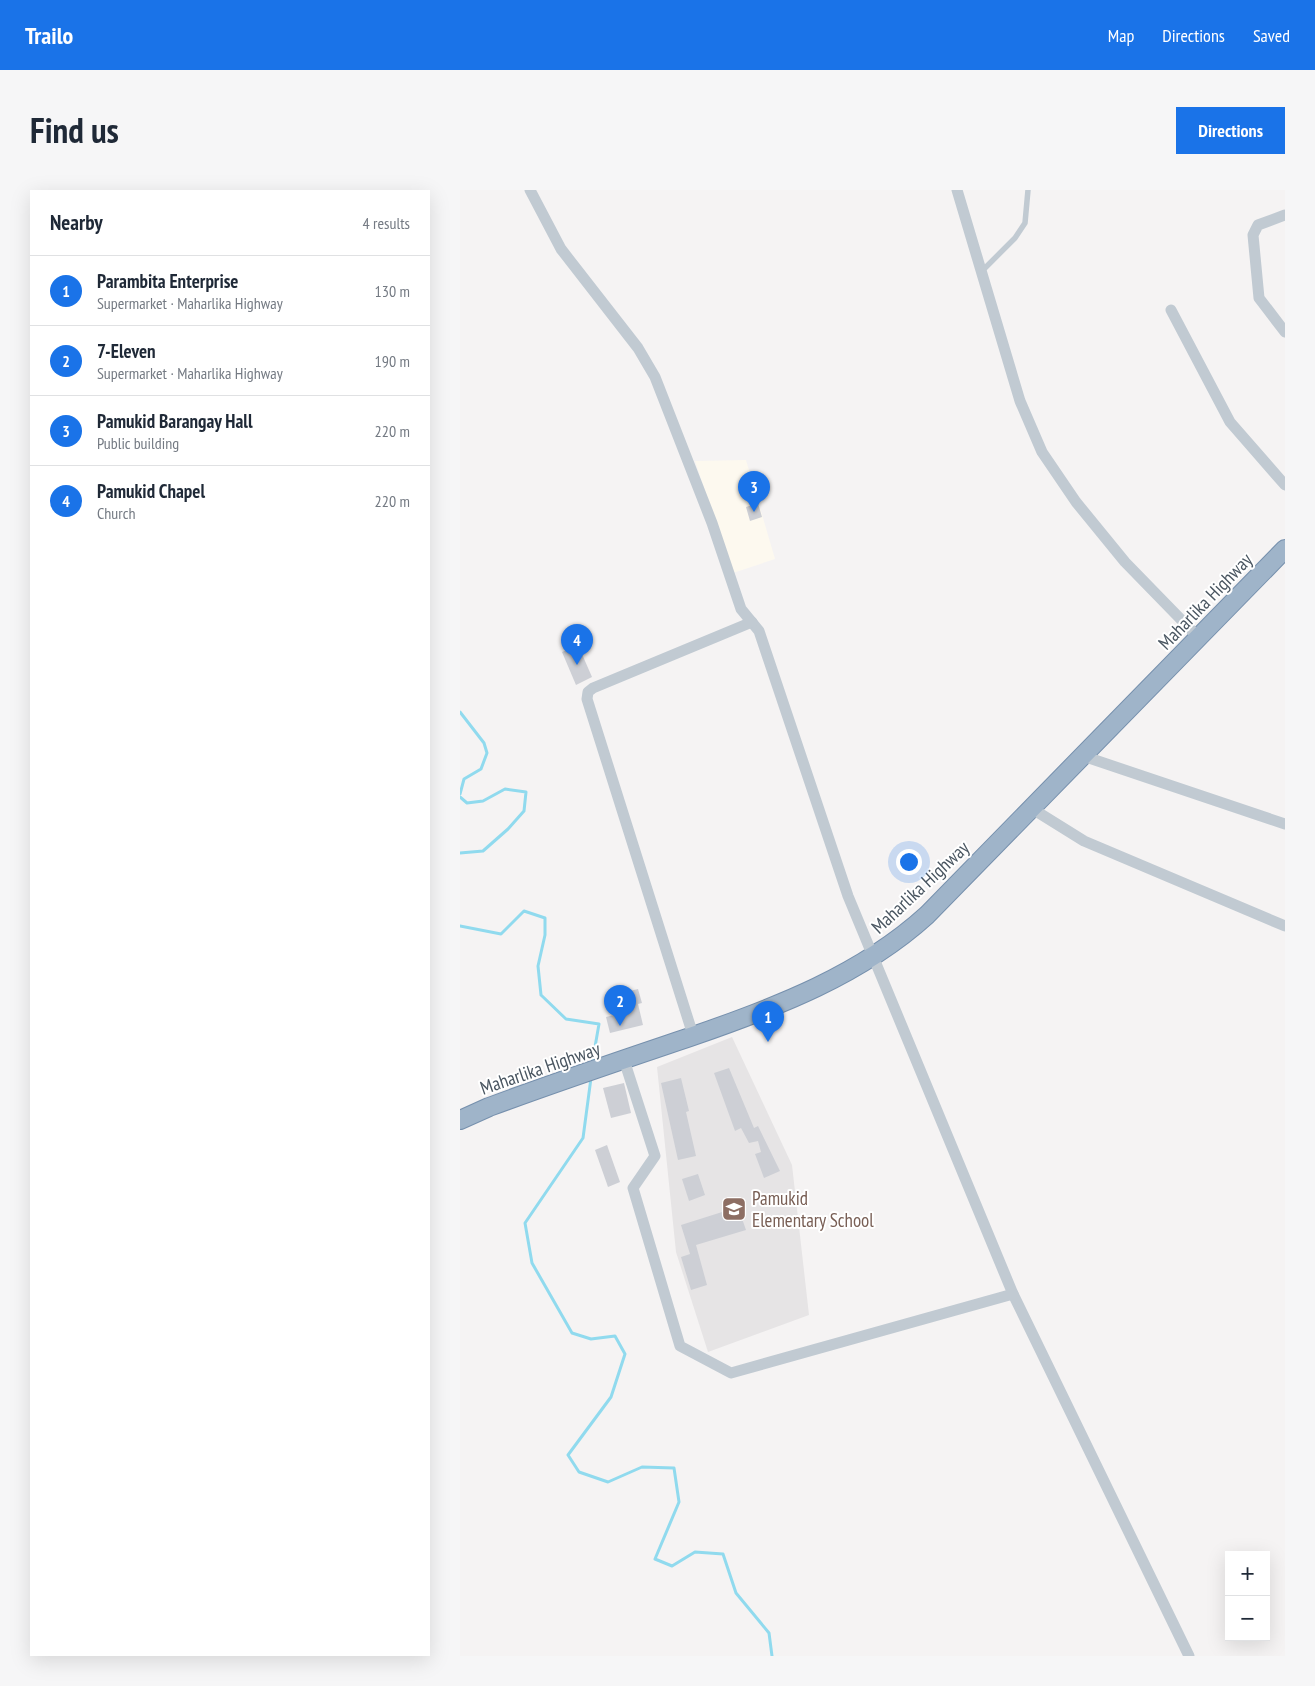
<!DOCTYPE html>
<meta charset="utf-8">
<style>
body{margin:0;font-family:"PT Sans Narrow",sans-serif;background:#f6f6f7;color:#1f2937}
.controls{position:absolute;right:15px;bottom:15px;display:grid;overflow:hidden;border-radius:0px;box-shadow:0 5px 20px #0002}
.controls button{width:45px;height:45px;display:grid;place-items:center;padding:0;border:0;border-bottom:1px solid #e0e1e3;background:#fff;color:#1f2937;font:25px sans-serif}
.you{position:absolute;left:448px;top:671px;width:18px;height:18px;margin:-12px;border:4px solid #fff;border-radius:50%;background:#1a73e8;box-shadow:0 0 0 8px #1a73e833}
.badge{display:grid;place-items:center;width:32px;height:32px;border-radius:50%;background:#1a73e8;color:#fff;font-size:16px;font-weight:700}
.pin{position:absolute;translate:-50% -41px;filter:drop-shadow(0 1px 2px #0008)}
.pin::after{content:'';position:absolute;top:26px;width:18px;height:15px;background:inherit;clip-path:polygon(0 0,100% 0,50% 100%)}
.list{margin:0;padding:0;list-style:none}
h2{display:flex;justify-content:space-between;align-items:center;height:65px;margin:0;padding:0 20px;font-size:21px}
h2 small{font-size:16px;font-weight:400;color:#747a83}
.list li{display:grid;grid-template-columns:32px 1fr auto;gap:15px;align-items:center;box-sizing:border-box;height:70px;padding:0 20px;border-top:1px solid #e0e1e3}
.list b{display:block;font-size:19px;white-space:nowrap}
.list p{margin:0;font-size:16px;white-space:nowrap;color:#747a83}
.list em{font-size:16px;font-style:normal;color:#747a83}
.map{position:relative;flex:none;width:825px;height:1466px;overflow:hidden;border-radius:0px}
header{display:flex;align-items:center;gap:30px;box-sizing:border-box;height:70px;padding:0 25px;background:#1a73e8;color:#fff}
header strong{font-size:24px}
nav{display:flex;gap:28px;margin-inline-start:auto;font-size:18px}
.intro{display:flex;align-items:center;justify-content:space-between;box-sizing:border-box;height:120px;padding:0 30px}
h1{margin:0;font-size:35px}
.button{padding:12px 22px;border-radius:0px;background:#1a73e8;color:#fff;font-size:18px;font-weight:700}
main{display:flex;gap:30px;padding:0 30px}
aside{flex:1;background:#fff;border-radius:0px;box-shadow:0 5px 20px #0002}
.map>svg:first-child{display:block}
</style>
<header>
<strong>Trailo</strong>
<nav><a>Map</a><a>Directions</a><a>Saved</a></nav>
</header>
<div class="intro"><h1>Find us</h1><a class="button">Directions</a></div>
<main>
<aside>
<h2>Nearby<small>4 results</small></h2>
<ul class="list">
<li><span class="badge">1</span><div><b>Parambita Enterprise</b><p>Supermarket · Maharlika Highway</p></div><em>130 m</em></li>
<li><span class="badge">2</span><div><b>7-Eleven</b><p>Supermarket · Maharlika Highway</p></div><em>190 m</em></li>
<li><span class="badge">3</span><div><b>Pamukid Barangay Hall</b><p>Public building</p></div><em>220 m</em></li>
<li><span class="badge">4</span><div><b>Pamukid Chapel</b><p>Church</p></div><em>220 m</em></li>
</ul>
</aside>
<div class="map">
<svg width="825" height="1466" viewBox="0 0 825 1466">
<rect width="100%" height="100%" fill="#f5f3f3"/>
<path fill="#fdf9ef" d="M286,270L315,369L273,383L235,271Z"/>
<path fill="#e6e4e5" d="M272,847L332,975L349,1125L248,1162L216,1062L197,877Z"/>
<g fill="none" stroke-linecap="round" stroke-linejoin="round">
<g stroke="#90daee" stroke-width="3">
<path d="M0,522L24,553L27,563L21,579L4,589L0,604"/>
<path d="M0,607L7,613L23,611L45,599L66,602L64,621L48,639L23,661L0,663"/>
<path d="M0,736L41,744L64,721L85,728V745L78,776L81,805L106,829L139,834L132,874"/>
<path d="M131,888L123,948L65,1033L72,1073L112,1143L131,1149L155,1146L165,1164L151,1207L108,1265L119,1282L148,1292L182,1277L214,1278L219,1312L195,1369L212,1376L235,1362L263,1364L276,1403L309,1443L312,1466"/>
</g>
</g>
<g fill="#cdcfd5">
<path d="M298,313L302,327L290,331L286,317Z"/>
<path d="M118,455L132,487L116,495L102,462Z"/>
<path d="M178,799L182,813L178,814L183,835L150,843L146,827L154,825L149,806Z"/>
<path d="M269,878L294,938L298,936L320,981L304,988L295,964L301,962L298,951L289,953L281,938L275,941L254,883Z"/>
<path d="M221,888L229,921L226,922L236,966L218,970L201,893Z"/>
<path d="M164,893L171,923L151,928L143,898Z"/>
<path d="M147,955L160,992L148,997L135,960Z"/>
<path d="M238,984L245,1005L229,1011L222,989Z"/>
<path d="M278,1017L286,1040L236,1055L247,1095L231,1100L221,1067L230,1064L221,1035Z"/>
</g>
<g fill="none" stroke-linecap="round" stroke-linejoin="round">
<defs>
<path id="trunk" d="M0,930L29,917C96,892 165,869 233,846C317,817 401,785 467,725L825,359"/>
</defs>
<use href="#trunk" stroke="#7690ad" stroke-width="20"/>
<path stroke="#c1cad2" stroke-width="5.5" d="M522,81L555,48L565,33L568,0"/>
<g stroke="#c1cad2" stroke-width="11">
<path d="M70,0L101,59L178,158L195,187L252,333L281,419L299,441L388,706L553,1104L729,1466"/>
<path d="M497,0L560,211L582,262L616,312L665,372L739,448"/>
<path d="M825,25L798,35L793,45L799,108L825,142"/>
<path d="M711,120L770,232L825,295"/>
<path d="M623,566L825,634"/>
<path d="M571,618L624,651L825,736"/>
<path d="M233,845L127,509L128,502L133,498L292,432"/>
<path d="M164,870L195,966L173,998L220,1156L271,1183L553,1104"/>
</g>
<use href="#trunk" stroke="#9fb4c9" stroke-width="18"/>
</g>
<defs>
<symbol id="school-square" viewBox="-11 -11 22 22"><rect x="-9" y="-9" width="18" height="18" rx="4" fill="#8d6e63" stroke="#fff"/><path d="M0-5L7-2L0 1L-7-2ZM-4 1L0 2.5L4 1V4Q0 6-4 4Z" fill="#fff"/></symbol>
</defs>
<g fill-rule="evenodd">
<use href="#school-square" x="260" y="1005" width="28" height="28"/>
</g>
<g text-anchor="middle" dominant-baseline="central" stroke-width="4" stroke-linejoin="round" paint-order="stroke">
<g font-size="19" fill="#4a5661" stroke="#fff">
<text transform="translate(745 411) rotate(-46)">Maharlika Highway</text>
<text transform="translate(460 697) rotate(-43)">Maharlika Highway</text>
<text transform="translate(80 878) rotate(-19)">Maharlika Highway</text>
</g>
<g font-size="19" fill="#785e54" stroke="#fff" text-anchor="start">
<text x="292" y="1008">Pamukid<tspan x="292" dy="22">Elementary School</tspan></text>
</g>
</g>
</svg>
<div class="controls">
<button>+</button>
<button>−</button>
</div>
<div class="you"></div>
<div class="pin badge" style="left:308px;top:852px">1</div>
<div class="pin badge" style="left:160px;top:836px">2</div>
<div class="pin badge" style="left:294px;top:322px">3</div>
<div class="pin badge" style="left:117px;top:475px">4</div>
</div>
</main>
